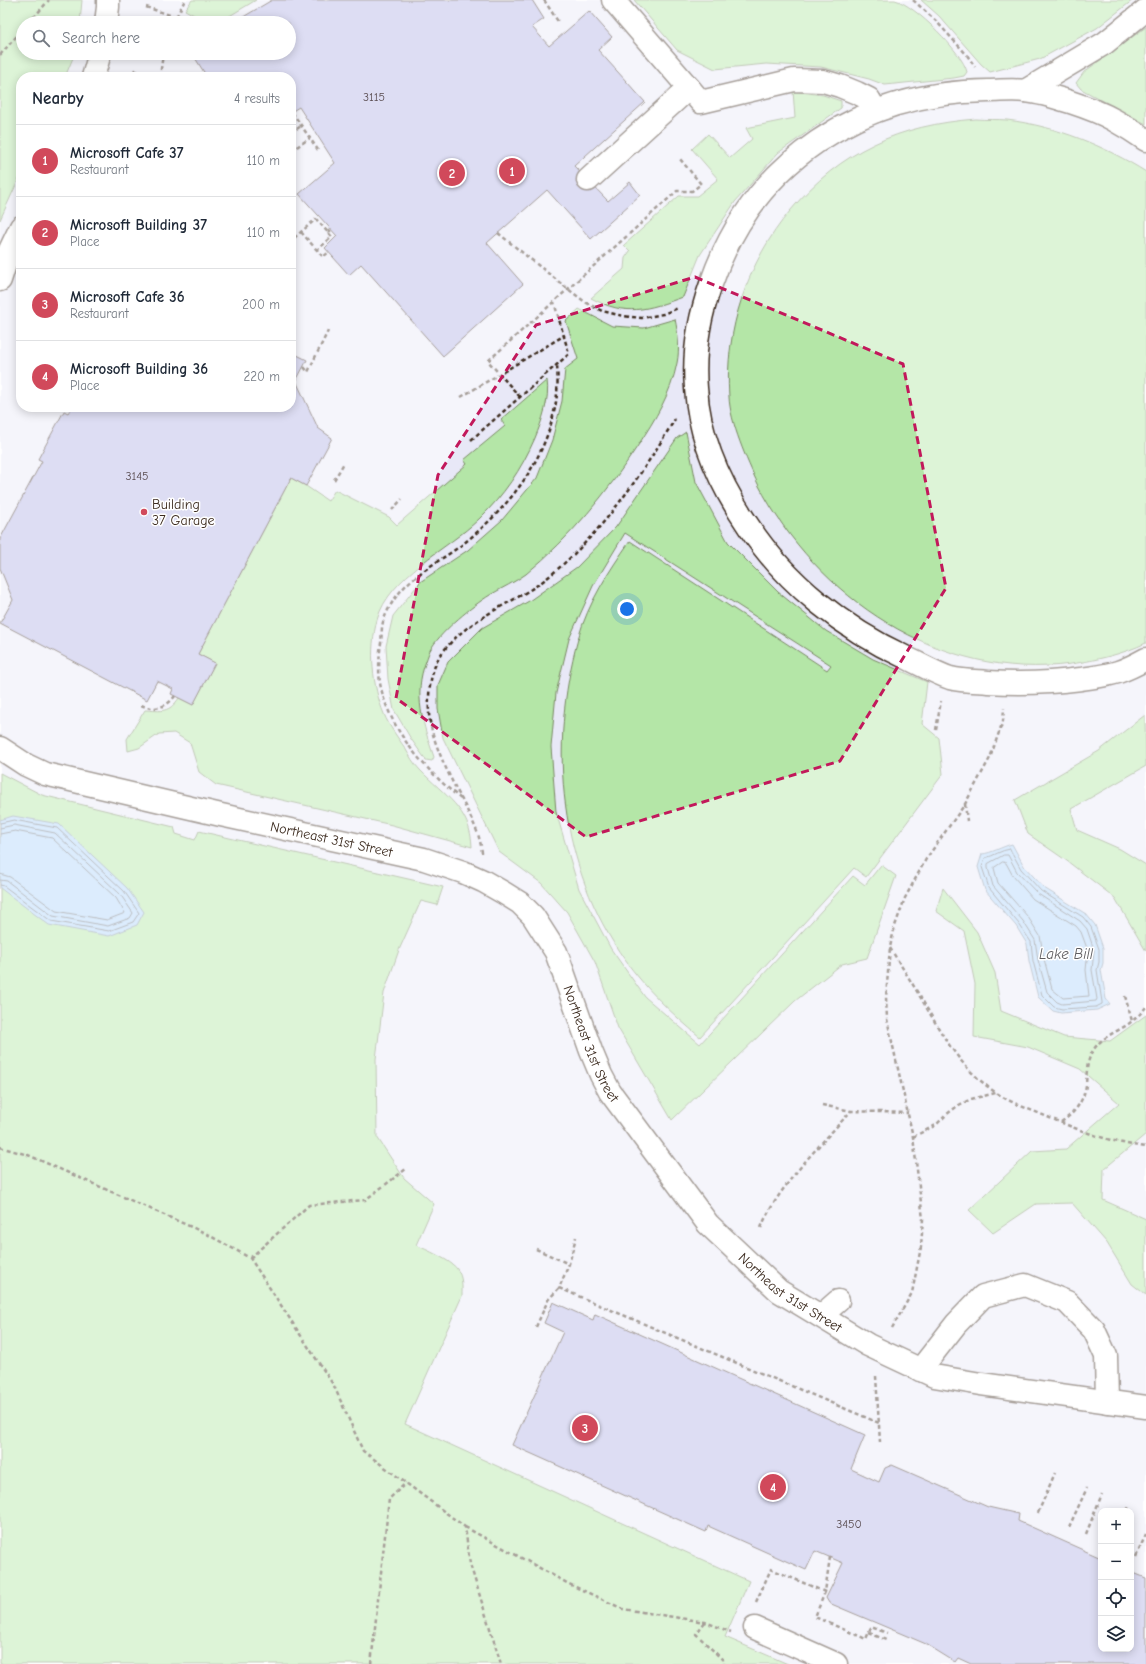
<!DOCTYPE html>
<meta charset="utf-8">
<style>
body{margin:0;font-family:"Comic Neue",sans-serif;background:#f2f2f3;color:#1f2937}
.controls{position:absolute;right:12px;bottom:12px;display:grid;overflow:hidden;border-radius:8px;box-shadow:0 2px 10px #0003}
.controls button{width:36px;height:36px;display:grid;place-items:center;padding:0;border:0;border-bottom:1px solid #e0e1e3;background:#fff;color:#1f2937;font:20px sans-serif}
.you{position:absolute;left:627px;top:609px;width:14px;height:14px;margin:-10px;border:3px solid #fff;border-radius:50%;background:#1a73e8;box-shadow:0 0 0 6px #1a73e833}
.badge{display:grid;place-items:center;width:26px;height:26px;border-radius:50%;background:#d1495b;color:#fff;font-size:13px;font-weight:700}
.pin{position:absolute;translate:-50% -50%;border:2px solid #fff;box-shadow:0 1px 4px #0006}
.list{margin:0;padding:0;list-style:none}
h2{display:flex;justify-content:space-between;align-items:center;height:52px;margin:0;padding:0 16px;font-size:17px}
h2 small{font-size:13px;font-weight:400;color:#747a83}
.list li{display:grid;grid-template-columns:26px 1fr auto;gap:12px;align-items:center;box-sizing:border-box;height:72px;padding:0 16px;border-top:1px solid #e0e1e3}
.list b{display:block;font-size:15px;white-space:nowrap}
.list p{margin:0;font-size:13px;white-space:nowrap;color:#747a83}
.list em{font-size:13px;font-style:normal;color:#747a83}
.icon{flex:none;width:22px;height:22px;fill:none;stroke:currentColor;stroke-width:2;stroke-linecap:round;stroke-linejoin:round}
.map{position:relative;flex:none;width:1146px;height:1664px;overflow:hidden}
.search{position:absolute;background:#fff;box-shadow:0 2px 10px #0003;left:16px;top:16px;width:280px;height:44px;display:flex;align-items:center;gap:10px;box-sizing:border-box;padding:0 14px;border-radius:22px;color:#747a83;font-size:15px}
.panel{position:absolute;background:#fff;box-shadow:0 2px 10px #0003;left:16px;top:72px;width:280px;height:340px;border-radius:16px}
.map>svg:first-child{display:block}
</style>
<div class="map">
<svg width="1146" height="1664" viewBox="0 0 1146 1664">
<rect width="100%" height="100%" fill="#fff"/>
<filter id="ink" filterUnits="userSpaceOnUse"><feTurbulence type="fractalNoise" baseFrequency=".025" numOctaves="2"/><feDisplacementMap in="SourceGraphic" scale="8" xChannelSelector="R" yChannelSelector="G"/><feConvolveMatrix kernelMatrix="1 2 1 2 8 2 1 2 1" color-interpolation-filters="sRGB"/></filter>
<g filter="url(#ink)">
<path fill="#e8e8f7" fill-rule="evenodd" d="M0,0H1146V1664H0ZM23,23H289V53H23ZM21,77H291V407H21ZM1101,1511H1131V1649H1101Z"/>
<g fill="#b4e6a7" stroke="#788862">
<path d="M0,0H82L80,23H23V53H75L65,77H21V174L0,220Z"/>
<path d="M192,0H256L218,23H201L194,15L185,10Z"/>
<path d="M634,0H895C915,5 963,53 967,72L964,76L954,78L885,85L869,79L821,67L766,64L715,69L677,50Z"/>
<path d="M921,0H1133L1097,28L1040,59L990,72L981,64L939,16Z"/>
<path d="M1146,27V124L1081,89L1076,83L1084,72Z"/>
<path d="M793,91L823,95L841,101V108L778,153L735,202L700,255L683,297C647,310 626,317 591,298L624,269L625,258L630,251L624,245L679,196H697L718,179L692,149L708,134L730,158L752,139L746,128L795,118Z"/>
<path d="M976,119C986,120 997,119 1007,120C1056,126 1105,146 1146,172V643C1123,654 1097,660 1071,664C941,682 816,597 758,484C747,461 730,422 729,397C724,331 748,261 790,211C841,150 899,125 976,119Z"/>
<path d="M579,309L612,326L644,328L675,319C678,333 680,349 677,363C671,394 655,419 639,444C607,493 571,537 526,574C515,582 502,588 490,595C472,606 443,630 432,647C429,651 428,656 426,661C413,694 423,725 434,757L432,761L426,760L411,739L394,710L388,679L386,646L393,616L420,582L468,550L502,520L537,478L552,440L562,401L565,369L578,359L566,321Z"/>
<path d="M547,380C550,399 542,421 535,438C521,470 504,495 479,519C448,549 389,576 377,620C369,650 372,685 384,714C389,726 398,738 405,748C409,755 414,764 420,770C444,795 471,809 472,847L392,825L216,785L199,772L190,743L174,733L159,734L139,748L128,751L127,739L145,710C162,711 169,713 179,698L193,705L215,663L198,654L291,478L306,486L328,501L335,490L389,517L397,525L467,464L464,460L505,426L501,420Z"/>
<path d="M686,432L696,482L728,542L778,592L826,631L873,659L927,682L922,724L939,738L943,774L866,877L854,868L700,1037C672,1014 646,989 625,960C559,867 548,747 578,639C588,603 609,571 630,541L827,670L831,665L625,533L593,586L569,639L556,693L551,747L556,812L579,889L611,949L645,997L700,1044L853,876L865,885L881,865L896,876L867,958L842,964L795,1001L672,1120L618,1028L595,962L567,912L541,883L499,852L443,738L438,709V685L448,662L482,628L529,601L577,567L616,527L677,438Z"/>
<path d="M1145,715L1146,766L1071,809L1077,830L1120,849L1146,865V951L1115,898L1067,861L1028,834L1015,800L1099,751Z"/>
<path d="M0,773L42,795L174,827L176,834L195,840L199,831L443,887L437,905L421,901L399,950L384,993L376,1059L377,1137L404,1178L434,1204L416,1245C425,1249 452,1261 457,1269C463,1277 462,1287 462,1296L405,1424L749,1581L725,1637L788,1664H0Z"/>
<path d="M943,888L977,932L995,973L1001,1011L1064,1037L1110,1041L1146,1015V1134L1104,1169L1103,1200L1146,1219V1295L1132,1284L1107,1243L1072,1203L1036,1204L993,1233L969,1210L1032,1151L1066,1149L1119,1103L1080,1069L1028,1047L974,1037L975,984L964,931L936,911Z"/>
</g>
<g fill="#b1d5fa" stroke="#8291a2">
<path d="M13,816L59,824L127,888L144,912L137,925L109,936L49,925L0,888V820Z"/>
<path d="M1012,844L1024,866L1044,888L1086,914L1095,925L1103,948V963L1101,970L1106,999L1110,1004L1097,1010L1061,1013L1053,1011L1038,997L1029,961L1027,944L1016,926L985,890L978,867L982,854C992,853 1001,847 1012,844Z"/>
</g>
<g fill="none" stroke-linecap="round" stroke-linejoin="round">
<g stroke="#6a6e76" stroke-width="1">
<path d="M0,823L14,820L57,828L124,891L139,913L133,922L109,931L51,921L4,886L0,885"/>
<path d="M0,828L14,825L55,833L120,894L133,913L130,918L108,926L53,916L7,881L0,880"/>
<path d="M0,834L15,831L52,838L116,898L125,913L107,920L56,911L10,877L0,874"/>
<path d="M1010,849L1021,869L1041,891L1083,917L1091,927L1099,949V962L1097,970L1102,1002V1004L1096,1007L1062,1009L1054,1007L1042,995L1033,961L1031,942L1019,924L989,888L982,867L985,858C994,856 1001,850 1010,849Z"/>
<path d="M1004,855H1008L1017,872L1038,894L1080,921L1087,929L1094,950L1092,970L1097,999L1096,1001L1062,1004L1057,1002L1047,992L1038,960L1035,940L1023,921L993,886L988,868V864Z"/>
<path d="M1003,862L1006,863L1013,876L1033,899L1076,926L1081,932L1088,951L1086,970L1089,996L1063,998L1052,989L1044,959L1040,936L1028,917L998,883L994,868Z"/>
</g>
</g>
<g fill="#b3b3e5" stroke="#3b2a1e">
<path d="M272,0H532L544,19L532,27L549,46L589,11L612,37L598,50L645,102L574,166L608,201L630,182L640,195L591,239L547,190L487,243L523,284L443,356L361,264L349,275L325,248L337,236L299,194L335,163L299,107L291,112V77H207L192,53H289V23H233Z"/>
<path d="M291,352L307,360L296,381L318,428L332,438L306,486L291,478L198,654L215,663L193,705L171,694L173,689L157,681L147,700L0,623L13,600L0,568V539L42,461L38,459L64,411L68,413L72,407H291Z"/>
<path d="M553,1302L593,1320L595,1314L865,1435L851,1469L879,1482L885,1468L892,1465L988,1507L1019,1514L1018,1521L1101,1558V1649H1131V1572L1146,1578V1664H971L958,1658L955,1662L926,1644L829,1603L826,1598L843,1563L815,1551L806,1570L708,1526L706,1532L512,1445L563,1332L544,1323Z"/>
</g>
<g fill="none" stroke-linecap="round" stroke-linejoin="round">
<defs>
<g id="minor">
<path d="M613,0L701,102L794,80L823,81L840,86L857,93L869,99L876,111"/>
<path d="M106,23L108,7V0"/>
<path d="M93,77L100,53"/>
<path d="M1025,91L1105,43L1146,10"/>
<path d="M1146,140C1136,133 1125,126 1114,120C1095,109 1047,93 1025,91C1013,89 1000,91 988,91C860,92 753,161 711,284C699,318 693,353 696,388C699,438 721,486 749,527C786,583 844,629 905,657C920,664 935,673 950,678C962,681 976,681 988,682C1019,684 1050,683 1081,679C1093,677 1106,676 1118,672C1127,669 1137,664 1146,659"/>
<path d="M588,180L689,88"/>
<path d="M0,280L9,252L21,227"/>
<path id="s1" d="M0,748L26,765L45,774L221,815L424,859L463,872L483,881L504,893L520,903L533,916L556,952L591,1051L601,1075L610,1092L708,1224L779,1291L868,1345L934,1376L981,1384L1146,1407"/>
<path d="M821,1316L838,1301"/>
<path d="M920,1370L956,1324L983,1296L1025,1285L1067,1302L1094,1330L1106,1356L1107,1402"/>
<path d="M755,1628L836,1664"/>
</g>
</defs>
<use href="#minor" stroke="#3b2a1e" stroke-width="25"/>
<g stroke="#3b2a1e" stroke-width="2.5" stroke-dasharray="4 3" stroke-linecap="butt">
<path d="M544,0L559,23"/>
<path d="M913,0L936,21L967,55L975,67"/>
<path d="M146,7L193,23"/>
<path d="M29,23L49,0"/>
<path d="M173,23L185,0"/>
<path d="M0,55L23,29"/>
<path d="M134,69L141,77"/>
<path d="M160,77L163,53"/>
<path d="M291,116L294,115L318,150"/>
<path d="M291,133L301,126"/>
<path d="M291,151L310,138"/>
<path d="M301,232L323,257L329,252"/>
<path d="M328,233L331,230"/>
<path d="M498,233L564,286L585,302L602,311L623,316L642,318L663,314L678,308"/>
<path d="M294,238L316,219L332,237L317,250"/>
<path d="M304,367L308,372L328,331"/>
<path d="M461,397L565,335"/>
<path d="M520,397L488,361L677,191H692L701,184L680,159"/>
<path d="M471,440L569,354L554,302"/>
<path d="M334,480L344,463"/>
<path d="M392,510L402,499"/>
<path d="M141,705C154,711 166,708 175,696"/>
<path d="M936,730L941,701"/>
<path d="M461,799C426,770 392,734 381,688C378,676 379,656 381,643C382,636 381,626 384,619C387,611 393,600 399,593C416,572 442,560 463,544C506,510 542,466 554,412C558,396 558,380 557,364"/>
<path d="M965,804L967,821"/>
<path d="M482,853C480,832 471,819 462,800C450,778 430,738 429,713C428,694 430,669 442,653C470,615 518,603 552,574C604,530 640,477 675,419"/>
<path d="M890,948C902,967 914,986 925,1005C946,1041 960,1067 995,1092C1012,1104 1032,1110 1050,1118C1081,1131 1112,1143 1146,1147"/>
<path d="M1125,996L1132,1021"/>
<path d="M822,1105L851,1111"/>
<path d="M1061,1122C1074,1114 1084,1101 1086,1085C1087,1072 1086,1061 1094,1049C1101,1039 1110,1035 1120,1029C1130,1024 1139,1016 1146,1007"/>
<path d="M913,1137L936,1125L947,1114L959,1105L971,1099L996,1093"/>
<path d="M0,1147L28,1155L205,1233L250,1258L334,1386L363,1451L465,1527L470,1564L501,1664"/>
<path d="M761,1228C776,1189 822,1143 851,1111L908,1113"/>
<path d="M536,1249L569,1264"/>
<path d="M250,1258L309,1205L365,1200L406,1169"/>
<path d="M559,1288L879,1423"/>
<path d="M536,1327L548,1300L559,1288L569,1264L576,1237"/>
<path d="M892,1328L912,1293L921,1247L923,1219L913,1137L887,1019L886,997L890,947L895,926L905,898L926,859L965,804L990,758L1003,721L1004,708"/>
<path d="M876,1376L880,1442"/>
<path d="M1127,1511L1130,1505"/>
<path d="M1038,1513L1055,1473"/>
<path d="M465,1527L567,1583L623,1609L705,1622L731,1632"/>
<path d="M1069,1527L1087,1488"/>
<path d="M1086,1534L1102,1494"/>
<path d="M830,1557L825,1592L815,1617L866,1639L871,1627L887,1633"/>
<path d="M1136,1557L1146,1534"/>
<path d="M756,1602L771,1569L825,1592"/>
<path d="M705,1622L696,1634L723,1660L724,1664"/>
<path d="M869,1633L886,1640"/>
<path d="M371,1664L389,1499L406,1483"/>
</g>
<use href="#minor" stroke="#fff" stroke-width="22"/>
</g>
</g>
<path d="M0 0H1146V1664H0ZM695,277L903,364L946,588L840,761L586,837L396,698L438,475L536,325Z" fill="#fff" fill-opacity=".55" fill-rule="evenodd"/>
<path fill="none" stroke="#c2185b" stroke-width="3" stroke-dasharray="8 5" stroke-linejoin="round" d="M695,277L903,364L946,588L840,761L586,837L396,698L438,475L536,325Z"/>
<circle fill="#d1495b" stroke="#fff" stroke-width="1.5" cx="144" cy="512" r="4"/>
<g text-anchor="middle" dominant-baseline="central" stroke-width="3" stroke-linejoin="round" paint-order="stroke">
<g font-size="12" fill="#594c50">
<text x="374" y="97">3115</text>
<text x="137" y="476">3145</text>
<text x="849" y="1524">3450</text>
</g>
<g font-size="14" fill="#3b2a1e" stroke="#fff" text-anchor="start">
<text x="152" y="504">Building<tspan x="152" dy="16">37 Garage</tspan></text>
</g>
<g font-size="14" fill="#3b2a1e" stroke="#fff">
<text stroke="none"><textPath href="#s1" startOffset="346">Northeast 31st Street</textPath></text>
<text stroke="none"><textPath href="#s1" startOffset="706">Northeast 31st Street</textPath></text>
<text stroke="none"><textPath href="#s1" startOffset="1030">Northeast 31st Street</textPath></text>
</g>
<g font-size="15" font-style="italic" fill="#5e5d60" stroke="#fff">
<text x="1066" y="954">Lake Bill</text>
</g>
</g>
</svg>
<div class="controls">
<button>+</button>
<button>−</button>
<button><svg class="icon" aria-label="locate" viewBox="0 0 24 24"><circle cx="12" cy="12" r="6"/><path d="M12 2v4M12 18v4M2 12h4M18 12h4"/></svg></button>
<button><svg class="icon" aria-label="layers" viewBox="0 0 24 24"><path d="M12 4l9 5-9 5-9-5zM3 14l9 5 9-5"/></svg></button>
</div>
<div class="you"></div>
<div class="pin badge" style="left:512px;top:171px">1</div>
<div class="pin badge" style="left:452px;top:173px">2</div>
<div class="pin badge" style="left:585px;top:1428px">3</div>
<div class="pin badge" style="left:773px;top:1487px">4</div>
<div class="search"><svg class="icon" aria-label="search" viewBox="0 0 24 24"><circle cx="10" cy="10" r="6"/><path d="M15 15l6 6"/></svg>Search here</div>
<section class="panel">
<h2>Nearby<small>4 results</small></h2>
<ul class="list">
<li><span class="badge">1</span><div><b>Microsoft Cafe 37</b><p>Restaurant</p></div><em>110 m</em></li>
<li><span class="badge">2</span><div><b>Microsoft Building 37</b><p>Place</p></div><em>110 m</em></li>
<li><span class="badge">3</span><div><b>Microsoft Cafe 36</b><p>Restaurant</p></div><em>200 m</em></li>
<li><span class="badge">4</span><div><b>Microsoft Building 36</b><p>Place</p></div><em>220 m</em></li>
</ul>
</section>
</div>
